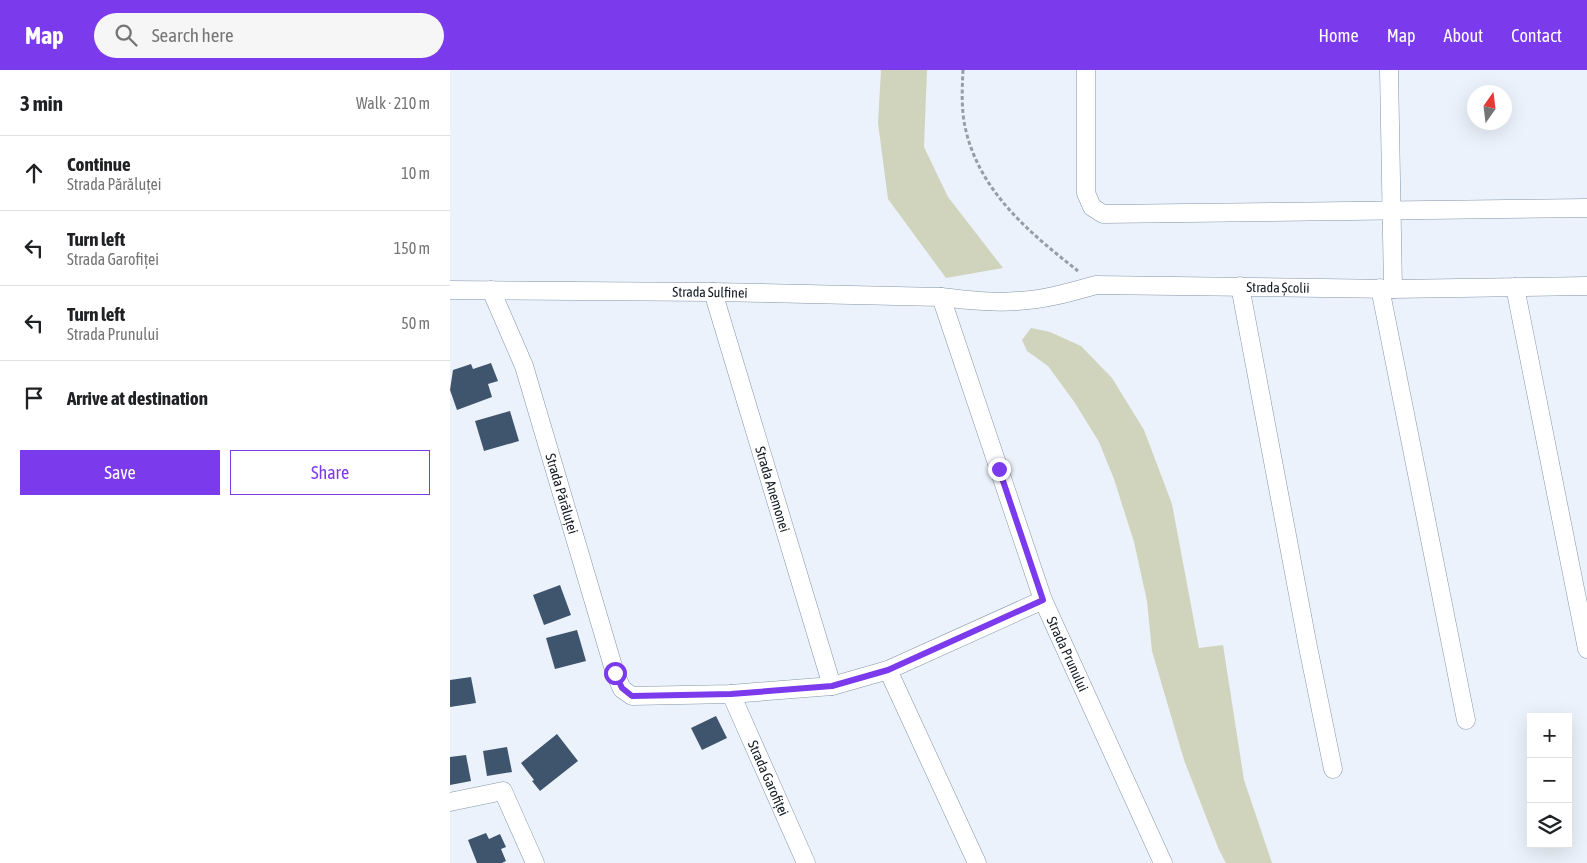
<!DOCTYPE html>
<meta charset="utf-8">
<style>
body{margin:0;font-family:"Asap Condensed",sans-serif;background:#f6f6f6;color:#202124}
.controls{position:absolute;right:15px;bottom:15px;display:grid;overflow:hidden;border-radius:0px;box-shadow:0 5px 20px #0002}
.controls button{width:45px;height:45px;display:grid;place-items:center;padding:0;border:0;border-bottom:1px solid #e0e0e0;background:#fff;color:#202124;font:25px sans-serif}
.compass{position:absolute;left:1017px;top:15px;width:45px;height:45px;border-radius:50%;background:#fff;box-shadow:0 5px 20px #0002;rotate:14deg}
.stop{position:absolute;width:15px;height:15px;margin:-11px;border:4px solid #7c3aed;border-radius:50%;background:#fff}
.stop.end{background:#7c3aed;border-color:#fff;box-shadow:0 1px 5px #0008}
.list{margin:0;padding:0;list-style:none}
h2{display:flex;justify-content:space-between;align-items:center;height:65px;margin:0;padding:0 20px;font-size:21px}
h2 small{font-size:16px;font-weight:400;color:#757577}
.list li{display:grid;grid-template-columns:32px 1fr auto;gap:15px;align-items:center;box-sizing:border-box;height:75px;padding:0 20px;border-top:1px solid #e0e0e0}
.list b{display:block;font-size:19px;white-space:nowrap}
.list p{margin:0;font-size:16px;white-space:nowrap;color:#757577}
.list em{font-size:16px;font-style:normal;color:#757577}
.actions{display:flex;gap:10px;padding:15px 20px}
.actions a{flex:1;padding:11px 0;border:1px solid #7c3aed;border-radius:0px;text-align:center;font-size:18px;color:#7c3aed}
.actions .main{background:#7c3aed;color:#fff}
.icon{flex:none;width:28px;height:28px;fill:none;stroke:currentColor;stroke-width:2;stroke-linecap:round;stroke-linejoin:round}
.map{position:relative;flex:none;width:1137px;height:793px;overflow:hidden}
header{display:flex;align-items:center;gap:30px;box-sizing:border-box;height:70px;padding:0 25px;background:#7c3aed;color:#fff}
header strong{font-size:24px}
nav{display:flex;gap:28px;margin-inline-start:auto;font-size:18px}
.search{width:350px;height:45px;background:#f6f6f6;display:flex;align-items:center;gap:12px;box-sizing:border-box;padding:0 18px;border-radius:28px;color:#757577;font-size:19px}
main{display:flex}
aside{flex:1;background:#fff}
.map>svg:first-child{display:block}
</style>
<header>
<strong>Map</strong>
<div class="search"><svg class="icon" aria-label="search" viewBox="0 0 24 24"><circle cx="10" cy="10" r="6"/><path d="M15 15l6 6"/></svg>Search here</div>
<nav><a>Home</a><a>Map</a><a>About</a><a>Contact</a></nav>
</header>
<main>
<aside>
<h2>3 min<small>Walk · 210 m</small></h2>
<ul class="list">
<li><svg class="icon" aria-label="ahead" viewBox="0 0 24 24"><path d="M12 20V5M6 11l6-6 6 6"/></svg><div><b>Continue</b><p>Strada Părăluței</p></div><em>10 m</em></li>
<li><svg class="icon" aria-label="left" viewBox="0 0 24 24"><path d="M17 20v-9H6M10 6l-5 5 5 5"/></svg><div><b>Turn left</b><p>Strada Garofiței</p></div><em>150 m</em></li>
<li><svg class="icon" aria-label="left" viewBox="0 0 24 24"><path d="M17 20v-9H6M10 6l-5 5 5 5"/></svg><div><b>Turn left</b><p>Strada Prunului</p></div><em>50 m</em></li>
<li><svg class="icon" aria-label="arrive" viewBox="0 0 24 24"><path d="M6 21V4h12l-3 4 3 4H6"/></svg><div><b>Arrive at destination</b></div></li>
</ul>
<div class="actions"><a class="main">Save</a><a>Share</a></div>
</aside>
<div class="map">
<svg width="1137" height="793" viewBox="0 0 1137 793">
<rect width="100%" height="100%" fill="#ebf2fb"/>
<g fill="#d0d4bd">
<path d="M431,0H477L474,77L498,127L553,198L496,208L438,129L428,53Z"/>
<path d="M581,258L600,262L631,276L662,308L694,360L722,434L749,578L773,575L794,710L822,793H776L769,780L734,690L702,581L697,531L684,472L664,409L649,372L625,333L598,296L577,281L572,270Z"/>
</g>
<g fill="#3f556d">
<path d="M41,293L48,311L38,314L42,327L7,340L0,320L3,300L21,294L23,299Z"/>
<path d="M60,341L69,371L34,381L25,351Z"/>
<path d="M110,515L121,545L94,555L83,525Z"/>
<path d="M127,560L136,591L105,599L96,568Z"/>
<path d="M21,607L26,633L0,637V610Z"/>
<path d="M266,646L277,668L252,680L241,658Z"/>
<path d="M107,664L128,691L90,721L82,711L84,710L71,693Z"/>
<path d="M57,677L62,702L37,706L33,681Z"/>
<path d="M16,685L21,711L0,715V687Z"/>
<path d="M36,763L39,769L50,764L56,777L51,779L56,791L52,793H27L18,770Z"/>
</g>
<g fill="none" stroke-linecap="round" stroke-linejoin="round">
<defs>
<g id="street">
<path d="M636,0V123L642,137L653,144L1137,138"/>
<path d="M939,0L943,219"/>
<path d="M790,216L858,577L883,699"/>
<path d="M1065,217L1137,579"/>
<path d="M930,218L1016,650"/>
<path id="s1" d="M0,220L263,222L491,227C516,230 542,233 567,231C594,230 621,222 646,215L943,219L1137,216"/>
<path id="s2" d="M41,220L74,296L165,603L172,619L182,626L281,624L382,616L438,600L593,530"/>
<path id="s3" d="M263,222L382,616"/>
<path id="s4" d="M491,227L593,530L713,793"/>
<path d="M438,600L527,793"/>
<path id="s5" d="M281,624L356,793"/>
<path d="M0,732L53,721L85,793"/>
</g>
</defs>
<use href="#street" stroke="#8395a9" stroke-width="19"/>
<path stroke="#969da6" stroke-width="3" stroke-dasharray="4 2.5" stroke-linecap="butt" d="M513,0C512,20 511,41 516,61C531,123 580,163 628,201"/>
<use href="#street" stroke="#fff" stroke-width="18"/>
</g>
<g fill="none" stroke-linecap="round" stroke-linejoin="round">
<path stroke="#7c3aed" stroke-width="6" d="M165,603L172,618L182,626L281,624L382,616L438,600L593,530L549,399"/>
</g>
<g text-anchor="middle" dominant-baseline="central" stroke-width="5" stroke-linejoin="round" paint-order="stroke">
<g font-size="14" fill="#131a21" stroke="#ebf2fb">
<text stroke="none"><textPath href="#s1" startOffset="830">Strada Școlii</textPath></text>
<text stroke="none"><textPath href="#s1" startOffset="260">Strada Sulfinei</textPath></text>
<text stroke="none"><textPath href="#s3" startOffset="206">Strada Anemonei</textPath></text>
<text stroke="none"><textPath href="#s2" startOffset="216">Strada Părăluței</textPath></text>
<text stroke="none"><textPath href="#s4" startOffset="379">Strada Prunului</textPath></text>
<text stroke="none"><textPath href="#s5" startOffset="92">Strada Garofiței</textPath></text>
</g>
</g>
</svg>
<div class="controls">
<button>+</button>
<button>−</button>
<button><svg class="icon" aria-label="layers" viewBox="0 0 24 24"><path d="M12 4l9 5-9 5-9-5zM3 14l9 5 9-5"/></svg></button>
</div>
<svg class="compass" viewBox="-18 -18 36 36"><path d="M0-13l5 13h-10z" fill="#e53935"/><path d="M0 13l5-13h-10z" fill="#757577"/></svg>
<div class="stop" style="left:165px;top:603px"></div>
<div class="stop end" style="left:549px;top:399px"></div>
</div>
</main>
